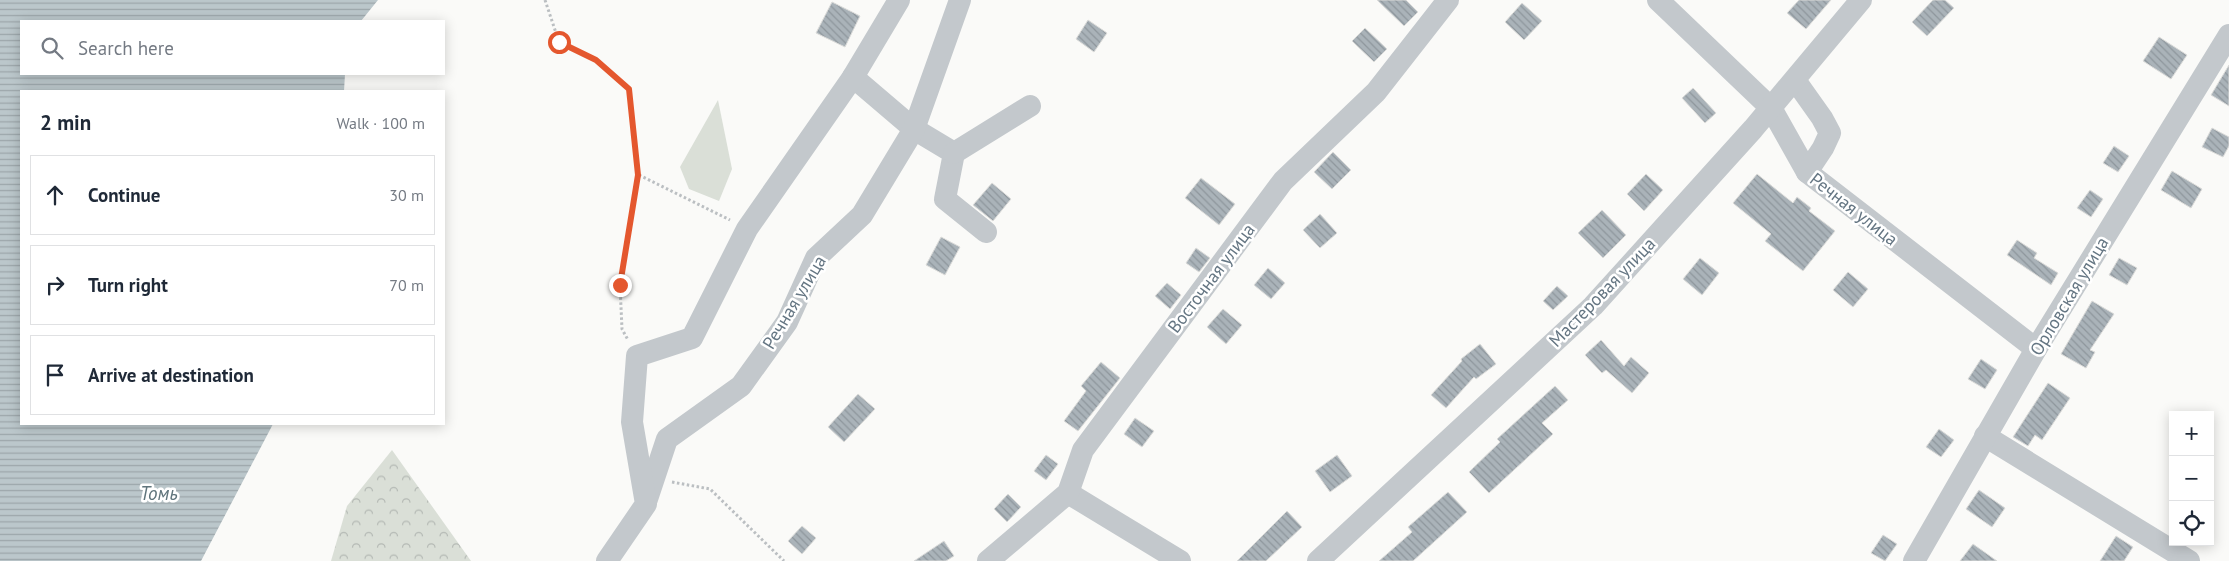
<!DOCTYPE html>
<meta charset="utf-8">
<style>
body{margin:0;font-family:"PT Sans",sans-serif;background:#f6f6f7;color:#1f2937}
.controls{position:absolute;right:15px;bottom:15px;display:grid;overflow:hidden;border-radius:0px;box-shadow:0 2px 12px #0003}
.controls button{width:45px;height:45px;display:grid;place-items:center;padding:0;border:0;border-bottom:1px solid #e0e1e3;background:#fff;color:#1f2937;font:25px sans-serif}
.stop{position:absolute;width:15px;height:15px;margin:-11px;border:4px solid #e4572e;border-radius:50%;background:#fff}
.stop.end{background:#e4572e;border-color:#fff;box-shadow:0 1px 5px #0008}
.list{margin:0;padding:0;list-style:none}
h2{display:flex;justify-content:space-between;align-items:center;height:65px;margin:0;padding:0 20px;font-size:21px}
h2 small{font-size:16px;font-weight:400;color:#747a83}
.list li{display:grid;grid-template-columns:32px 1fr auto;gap:15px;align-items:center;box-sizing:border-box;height:80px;margin:0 10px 10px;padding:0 10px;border:1px solid #e0e1e3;border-radius:0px}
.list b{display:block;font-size:19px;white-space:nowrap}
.list em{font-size:16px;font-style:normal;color:#747a83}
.icon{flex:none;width:28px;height:28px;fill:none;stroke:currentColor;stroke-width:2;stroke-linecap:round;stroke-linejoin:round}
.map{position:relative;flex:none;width:2229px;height:561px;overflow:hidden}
.search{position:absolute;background:#fff;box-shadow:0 2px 12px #0003;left:20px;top:20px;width:425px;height:55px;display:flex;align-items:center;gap:12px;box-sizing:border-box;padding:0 18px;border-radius:0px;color:#747a83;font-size:19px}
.panel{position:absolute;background:#fff;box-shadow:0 2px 12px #0003;left:20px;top:90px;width:425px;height:335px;border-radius:0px}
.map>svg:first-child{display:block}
</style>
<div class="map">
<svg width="2229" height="561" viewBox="0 0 2229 561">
<defs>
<pattern id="forest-crowns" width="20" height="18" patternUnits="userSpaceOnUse" patternTransform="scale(1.25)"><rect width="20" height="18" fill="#dadfd7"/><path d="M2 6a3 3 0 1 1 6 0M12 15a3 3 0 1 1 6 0" fill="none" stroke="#b4b9b4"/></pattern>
<pattern id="water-rules" width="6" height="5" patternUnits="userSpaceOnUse" patternTransform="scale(1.25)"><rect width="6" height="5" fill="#bbc7cb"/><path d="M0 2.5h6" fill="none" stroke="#9ca6aa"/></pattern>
<pattern id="building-back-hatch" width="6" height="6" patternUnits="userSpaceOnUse" patternTransform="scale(1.25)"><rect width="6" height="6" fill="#aab3b9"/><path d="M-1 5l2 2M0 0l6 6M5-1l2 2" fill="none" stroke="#8e969c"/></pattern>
</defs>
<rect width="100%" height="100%" fill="#fafaf8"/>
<path fill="#dadfd7" d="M718,100L732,169L719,201L689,189L680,167Z"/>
<path fill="url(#forest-crowns)" d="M392,450L471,561H331L347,506Z"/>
<path fill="url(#water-rules)" d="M0,0H378L361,21H21V74H345L344,91H21V424H273L201,561H0Z"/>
<g fill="url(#building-back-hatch)" stroke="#dcdcda">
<path d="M1377,0H1406L1418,12L1404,26Z"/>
<path d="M1799,0H1831L1806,29L1787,13Z"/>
<path d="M1933,0H1945L1954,8L1927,36L1912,22Z"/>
<path d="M832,2L860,16L845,47L816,33Z"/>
<path d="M1522,3L1542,21L1524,40L1505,22Z"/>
<path d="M1088,20L1107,33L1094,52L1076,39Z"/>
<path d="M1365,28L1387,49L1374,62L1352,41Z"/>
<path d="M2159,37L2187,55L2171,79L2143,61Z"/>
<path d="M2229,65V106L2211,95Z"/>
<path d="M1693,88L1716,113L1705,123L1682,98Z"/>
<path d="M2212,128L2229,137V146L2223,157L2202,147Z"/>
<path d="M2114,146L2129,156L2118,172L2103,163Z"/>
<path d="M1333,152L1351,170L1332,189L1314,172Z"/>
<path d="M2172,171L2202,189L2191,208L2161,190Z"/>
<path d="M1646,174L1663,190L1644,211L1627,194Z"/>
<path d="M1757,174L1793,203L1797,197L1811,208L1809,211L1835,231L1803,271L1765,241L1771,234L1733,203Z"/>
<path d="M1201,178L1235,204L1219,225L1185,198Z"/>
<path d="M992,183L1011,199L993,221L973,205Z"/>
<path d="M2090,190L2103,199L2091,217L2077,208Z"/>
<path d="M1602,210L1626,235L1603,258L1578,233Z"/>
<path d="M1320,214L1337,233L1320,248L1303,230Z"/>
<path d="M941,237L960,247L945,275L926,265Z"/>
<path d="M2017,240L2037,253L2034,258L2058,273L2051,285L2007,255Z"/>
<path d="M1196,248L1210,258L1199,272L1186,263Z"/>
<path d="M1700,258L1719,273L1702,295L1683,279Z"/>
<path d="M2119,258L2137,268L2127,285L2109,275Z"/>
<path d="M1268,268L1285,283L1271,299L1254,285Z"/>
<path d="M1848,272L1868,289L1853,307L1833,290Z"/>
<path d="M1167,283L1181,295L1170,309L1155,296Z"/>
<path d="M1557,286L1568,296L1553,310L1543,301Z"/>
<path d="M2092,301L2114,314L2090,350L2095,352L2086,368L2061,354Z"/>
<path d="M1223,309L1242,325L1226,344L1207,327Z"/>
<path d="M1601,340L1624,366L1631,357L1649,373L1632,393L1606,370L1602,373L1585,355Z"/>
<path d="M1480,344L1496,364L1476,379L1474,377L1446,408L1431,395L1462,361L1461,359Z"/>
<path d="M1981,359L1997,370L1985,389L1968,379Z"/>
<path d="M1101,362L1120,378L1078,431L1064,421L1086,391L1081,386Z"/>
<path d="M2048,383L2070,398L2042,440L2035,435L2028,446L2013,437Z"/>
<path d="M1555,386L1568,400L1542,423L1553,434L1489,493L1469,472L1500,442L1497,439Z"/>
<path d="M858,394L875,409L844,442L828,427Z"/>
<path d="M1135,418L1154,431L1142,447L1124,434Z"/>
<path d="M1939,429L1954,440L1941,457L1926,447Z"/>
<path d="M1046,455L1058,464L1046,480L1034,471Z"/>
<path d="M1337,455L1352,476L1330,492L1315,471Z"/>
<path d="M1979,490L2005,508L1992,527L1966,509Z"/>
<path d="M1448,492L1467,512L1413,561H1379L1412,532L1408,527Z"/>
<path d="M1008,494L1021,507L1007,522L994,509Z"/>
<path d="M1287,511L1302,527L1266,561H1237Z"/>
<path d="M802,526L816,538L802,554L788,541Z"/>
<path d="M1883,535L1897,544L1885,561L1871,553Z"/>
<path d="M2116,536L2133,547L2124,561H2100Z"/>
<path d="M944,541L954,556L946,561H914Z"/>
<path d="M1973,544L1997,561H1960Z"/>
</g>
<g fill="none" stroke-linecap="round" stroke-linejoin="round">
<g stroke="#bbbfc2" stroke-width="3" stroke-dasharray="2.5 2.5" stroke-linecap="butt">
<path d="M545,0L559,42L596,60L629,89L639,175L620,285L622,329L628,340"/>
<path d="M639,175L730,220"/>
<path d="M672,482L710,489L784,561"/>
</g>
<g stroke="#c3c8cc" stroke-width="22">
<path d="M1658,0L1771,108L1807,172L2036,349"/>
<path d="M853,77L914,129L954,153L945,199L986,232"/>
<path d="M1795,80L1822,118L1830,133L1823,148L1807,172"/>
<path d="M954,153L1030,106"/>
<path d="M1985,436L2189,561"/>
<path d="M1068,493L1180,561"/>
<path d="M647,499L667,439L741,386L787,322L816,258L862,215L914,129L960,0"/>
<path d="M607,561L646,504L632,422L637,356L692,338L747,229L853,77L899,0"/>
<path d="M988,561L1068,493L1083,450L1283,181L1376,92L1448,0"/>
<path d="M1318,561L1593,306L1753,129L1861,0"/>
<path d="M1914,561L2036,349L2229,35"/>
</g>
</g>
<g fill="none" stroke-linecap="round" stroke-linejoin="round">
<path stroke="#e4572e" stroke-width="6" d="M559,42L596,60L629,89L638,175L620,285"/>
</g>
<g text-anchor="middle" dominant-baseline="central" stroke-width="5" stroke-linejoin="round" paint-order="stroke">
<g font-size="18" fill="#657683" stroke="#fff">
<text transform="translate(1854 209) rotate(38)">Речная улица</text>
<text transform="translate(1211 278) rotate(-53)">Восточная улица</text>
<text transform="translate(1602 292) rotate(-46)">Мастеровая улица</text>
<text transform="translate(2069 296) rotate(-59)">Орловская улица</text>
<text transform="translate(794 302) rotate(-59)">Речная улица</text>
</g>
<g font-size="19" font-style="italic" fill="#60757c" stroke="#fff">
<text x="159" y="493">Томь</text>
</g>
</g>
</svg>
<div class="controls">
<button>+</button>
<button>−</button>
<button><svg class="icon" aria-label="locate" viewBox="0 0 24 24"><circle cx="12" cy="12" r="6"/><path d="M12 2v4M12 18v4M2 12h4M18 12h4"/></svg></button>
</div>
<div class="stop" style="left:559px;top:42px"></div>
<div class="stop end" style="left:620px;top:285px"></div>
<div class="search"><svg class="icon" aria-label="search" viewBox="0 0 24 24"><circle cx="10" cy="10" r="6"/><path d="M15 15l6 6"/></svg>Search here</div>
<section class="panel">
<h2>2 min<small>Walk · 100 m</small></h2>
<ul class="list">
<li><svg class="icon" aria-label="ahead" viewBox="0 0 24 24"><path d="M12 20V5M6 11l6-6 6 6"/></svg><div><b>Continue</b></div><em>30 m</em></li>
<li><svg class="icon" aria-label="right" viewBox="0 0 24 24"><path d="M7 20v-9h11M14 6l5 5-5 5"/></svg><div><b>Turn right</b></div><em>70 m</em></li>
<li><svg class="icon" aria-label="arrive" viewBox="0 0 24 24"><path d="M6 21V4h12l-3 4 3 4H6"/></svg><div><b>Arrive at destination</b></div></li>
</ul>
</section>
</div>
